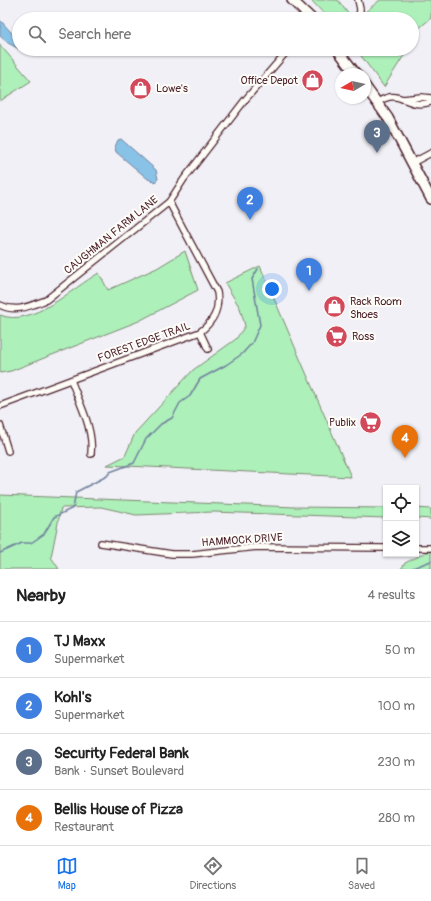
<!DOCTYPE html>
<meta charset="utf-8">
<style>
body{margin:0;font-family:Pangolin,sans-serif;background:#f6f6f6;color:#222}
.controls{position:absolute;right:12px;bottom:12px;display:grid;overflow:hidden;border-radius:0px;box-shadow:0 1px 3px #0004}
.controls button{width:36px;height:36px;display:grid;place-items:center;padding:0;border:0;border-bottom:1px solid #e0e0e0;background:#fff;color:#222;font:20px sans-serif}
.compass{position:absolute;left:335px;top:68px;width:36px;height:36px;border-radius:50%;background:#fff;box-shadow:0 1px 3px #0004;rotate:261deg}
.you{position:absolute;left:272px;top:289px;width:14px;height:14px;margin:-10px;border:3px solid #fff;border-radius:50%;background:#1a73e8;box-shadow:0 0 0 6px #1a73e833}
.badge{display:grid;place-items:center;width:26px;height:26px;border-radius:50%;background:#1a73e8;color:#fff;font-size:13px;font-weight:700}
.pin{position:absolute;translate:-50% -33px;filter:drop-shadow(0 1px 2px #0008)}
.pin::after{content:'';position:absolute;top:21px;width:14px;height:12px;background:inherit;clip-path:polygon(0 0,100% 0,50% 100%)}
.list{margin:0;padding:0;list-style:none}
h2{display:flex;justify-content:space-between;align-items:center;height:52px;margin:0;padding:0 16px;font-size:17px}
h2 small{font-size:13px;font-weight:400;color:#767676}
.list li{display:grid;grid-template-columns:26px 1fr auto;gap:12px;align-items:center;box-sizing:border-box;height:56px;padding:0 16px;border-top:1px solid #e0e0e0}
.list b{display:block;font-size:15px;white-space:nowrap}
.list p{margin:0;font-size:13px;white-space:nowrap;color:#767676}
.list em{font-size:13px;font-style:normal;color:#767676}
.icon{flex:none;width:22px;height:22px;fill:none;stroke:currentColor;stroke-width:2;stroke-linecap:round;stroke-linejoin:round}
.map{position:relative;flex:none;width:431px;height:569px;overflow:hidden}
.search{position:absolute;background:#fff;box-shadow:0 1px 3px #0004;left:12px;right:12px;top:12px;height:44px;display:flex;align-items:center;gap:10px;box-sizing:border-box;padding:0 14px;border-radius:22px;color:#767676;font-size:15px}
.sheet{height:276px;background:#fff}
nav{display:flex;justify-content:space-around;align-items:center;box-sizing:border-box;height:56px;border-top:1px solid #e0e0e0;background:#fff;font-size:11px;color:#767676}
nav a{display:grid;justify-items:center;gap:2px}
nav .on{color:#1a73e8}
.map>svg:first-child{display:block}
</style>
<div class="map">
<svg width="431" height="569" viewBox="0 0 431 569">
<rect width="100%" height="100%" fill="#f1f0f6"/>
<filter id="ink" filterUnits="userSpaceOnUse"><feTurbulence type="fractalNoise" baseFrequency=".025" numOctaves="2"/><feDisplacementMap in="SourceGraphic" scale="8" xChannelSelector="R" yChannelSelector="G"/><feConvolveMatrix kernelMatrix="1 2 1 2 8 2 1 2 1" color-interpolation-filters="sRGB"/></filter>
<g filter="url(#ink)">
<g fill="#adf0ba" stroke="#7c8872">
<path d="M311,0H338L349,15L359,17L380,0H431V18L417,30L412,41V19H329Z"/>
<path d="M0,45L31,81L0,101Z"/>
<path d="M356,49H408L384,87Z"/>
<path d="M185,251L198,290L139,321L11,371L0,373V315C32,328 72,288 99,273L108,290L157,268Z"/>
<path d="M260,266L351,477L107,465L125,456L135,433L193,370L236,339L245,326L240,308L225,283Z"/>
<path d="M0,495L295,507L386,508V518L213,512L136,515L101,507L61,508L51,557L59,569H0Z"/>
<path d="M416,508L431,509V519L416,518Z"/>
<path d="M431,550V569H401L405,563Z"/>
</g>
<g fill="#89c2e7" stroke="#70819c">
<path d="M0,20L19,41V49L8,43L0,36Z"/>
<path d="M121,139L156,170L158,179L155,182L148,179L116,152L115,147L118,140Z"/>
</g>
<g fill="none" stroke-linecap="round" stroke-linejoin="round">
<g stroke="#70819c" stroke-width="1.5">
<path d="M0,553L22,543H31L44,534L54,517L73,508L76,492L107,476L110,472L134,463L146,439L161,424L172,418L180,403L190,396L200,379L226,365L242,354L252,343L260,325L252,279L258,269"/>
<path d="M410,569L431,561"/>
</g>
<defs>
<g id="street">
<path d="M358,0L360,9L359,19"/>
<path d="M403,99L421,97L431,98"/>
<path d="M378,102C401,87 406,110 431,102"/>
<path d="M412,163L431,153"/>
<path d="M0,305C16,313 30,306 46,300L169,202L184,179L245,100L289,49"/>
<path d="M200,332L208,349"/>
<path d="M71,380C79,402 94,429 91,454"/>
<path d="M0,406L200,332C214,321 220,309 217,292L169,202"/>
<path d="M0,425L8,451"/>
<path d="M101,543L172,554H192L257,547L386,548"/>
<path d="M416,548H431"/>
</g>
<g id="primary">
<path d="M292,0L312,19"/>
<path d="M337,49L356,74"/>
<path d="M365,86L388,118L431,199"/>
</g>
</defs>
<use href="#street" stroke="#4a1f2b" stroke-width="8"/>
<use href="#primary" stroke="#4a1f2b" stroke-width="12"/>
<use href="#street" stroke="#fdfcf7" stroke-width="5.5"/>
<use href="#primary" stroke="#fdfcf7" stroke-width="9"/>
</g>
</g>
<defs>
<symbol id="shop-disc" viewBox="-11 -11 22 22"><circle r="9.5" fill="#d1495b" stroke="#fdfcf7"/><path d="M-5-2.5h2.3a2.7 3.5 0 0 1 5.4 0H5L5.5 6h-11ZM-1.5-2.5h3a1.5 2.3 0 0 0-3 0Z" fill="#fff"/></symbol>
<symbol id="supermarket-disc" viewBox="-11 -11 22 22"><circle r="9.5" fill="#d1495b" stroke="#fdfcf7"/><path d="M-6-5.5h2.5l.6 2H6L4.5 2H-2.5L-4.4-4H-6ZM-1.5 3.2a1.3 1.3 0 1 0 .1 0ZM3 3.2a1.3 1.3 0 1 0 .1 0Z" fill="#fff"/></symbol>
</defs>
<g fill-rule="evenodd">
<use href="#shop-disc" x="300" y="68" width="25" height="25"/>
<use href="#shop-disc" x="128" y="76" width="25" height="25"/>
<use href="#shop-disc" x="322" y="294" width="25" height="25"/>
<use href="#supermarket-disc" x="324" y="324" width="25" height="25"/>
<use href="#supermarket-disc" x="358" y="410" width="25" height="25"/>
</g>
<g text-anchor="middle" dominant-baseline="central" stroke-width="4" stroke-linejoin="round" paint-order="stroke">
<g font-size="11" fill="#4a1f2b" stroke="#fdfcf7" text-anchor="start">
<text x="298" y="80" text-anchor="end">Office Depot</text>
<text x="156" y="88">Lowe's</text>
<text x="350" y="301">Rack Room<tspan x="350" dy="13">Shoes</tspan></text>
<text x="352" y="336">Ross</text>
<text x="356" y="422" text-anchor="end">Publix</text>
</g>
<g font-size="11" fill="#4a1f2b" stroke="#fdfcf7">
<text transform="translate(111 235) rotate(-39)">CAUGHMAN FARM LANE</text>
<text transform="translate(144 342) rotate(-20)">FOREST EDGE TRAIL</text>
<text transform="translate(242 540) rotate(-4)">HAMMOCK DRIVE</text>
</g>
</g>
</svg>
<div class="controls">
<button><svg class="icon" aria-label="locate" viewBox="0 0 24 24"><circle cx="12" cy="12" r="6"/><path d="M12 2v4M12 18v4M2 12h4M18 12h4"/></svg></button>
<button><svg class="icon" aria-label="layers" viewBox="0 0 24 24"><path d="M12 4l9 5-9 5-9-5zM3 14l9 5 9-5"/></svg></button>
</div>
<svg class="compass" viewBox="-18 -18 36 36"><path d="M0-13l5 13h-10z" fill="#e53935"/><path d="M0 13l5-13h-10z" fill="#767676"/></svg>
<div class="you"></div>
<div class="pin badge" style="left:309px;top:291px;background:#3f7fe0">1</div>
<div class="pin badge" style="left:250px;top:220px;background:#3f7fe0">2</div>
<div class="pin badge" style="left:377px;top:153px;background:#5c6f8a">3</div>
<div class="pin badge" style="left:405px;top:458px;background:#e8710a">4</div>
<div class="search"><svg class="icon" aria-label="search" viewBox="0 0 24 24"><circle cx="10" cy="10" r="6"/><path d="M15 15l6 6"/></svg>Search here</div>
</div>
<section class="sheet">
<h2>Nearby<small>4 results</small></h2>
<ul class="list">
<li><span class="badge" style="background:#3f7fe0">1</span><div><b>TJ Maxx</b><p>Supermarket</p></div><em>50 m</em></li>
<li><span class="badge" style="background:#3f7fe0">2</span><div><b>Kohl's</b><p>Supermarket</p></div><em>100 m</em></li>
<li><span class="badge" style="background:#5c6f8a">3</span><div><b>Security Federal Bank</b><p>Bank · Sunset Boulevard</p></div><em>230 m</em></li>
<li><span class="badge" style="background:#e8710a">4</span><div><b>Bellis House of Pizza</b><p>Restaurant</p></div><em>280 m</em></li>
</ul>
</section>
<nav>
<a class="on"><svg class="icon" aria-label="map" viewBox="0 0 24 24"><path d="M3 6l6-2 6 2 6-2v14l-6 2-6-2-6 2zM9 4v14M15 6v14"/></svg>Map</a>
<a><svg class="icon" aria-label="directions" viewBox="0 0 24 24"><path d="M12 3l9 9-9 9-9-9zM9 14v-3h6M13 9l2 2-2 2"/></svg>Directions</a>
<a><svg class="icon" aria-label="saved" viewBox="0 0 24 24"><path d="M7 4h10v16l-5-4-5 4z"/></svg>Saved</a>
</nav>
